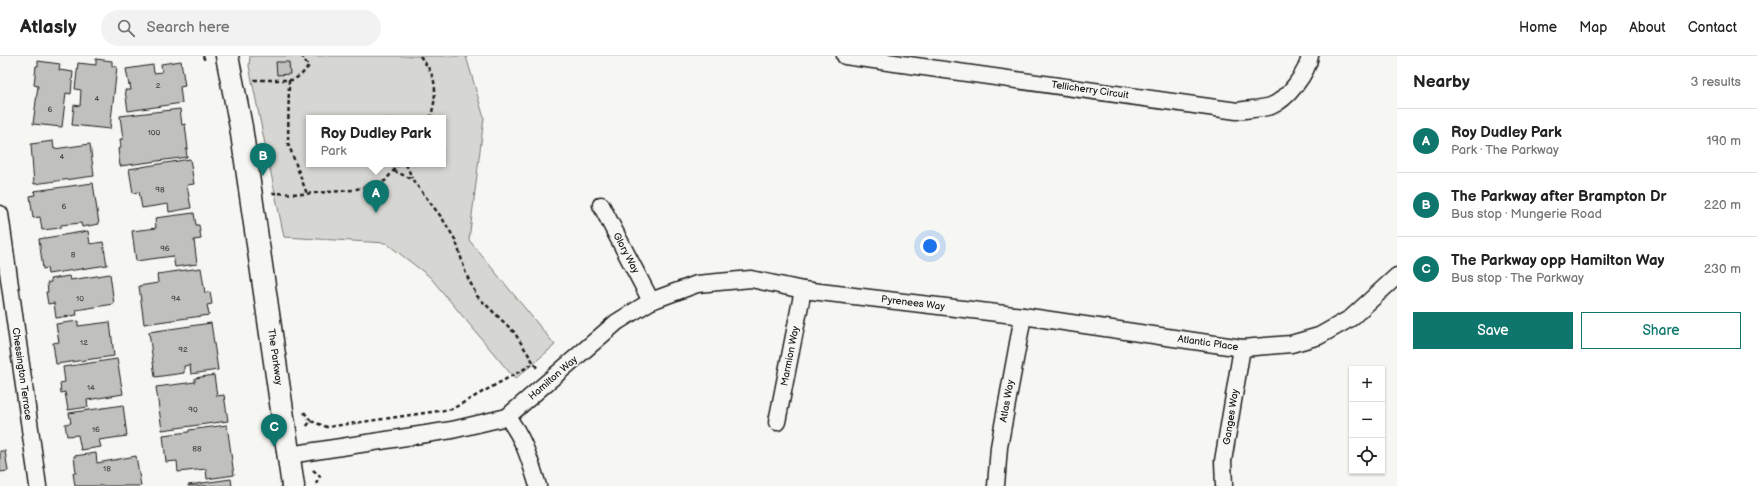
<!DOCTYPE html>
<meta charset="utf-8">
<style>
body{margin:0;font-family:"Balsamiq Sans",sans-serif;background:#f2f2f2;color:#222}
.controls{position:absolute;right:12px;bottom:12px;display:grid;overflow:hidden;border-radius:0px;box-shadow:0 1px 3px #0004}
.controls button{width:36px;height:36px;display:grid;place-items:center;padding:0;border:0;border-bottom:1px solid #e0e0e0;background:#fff;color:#222;font:20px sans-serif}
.you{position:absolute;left:930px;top:190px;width:14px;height:14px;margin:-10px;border:3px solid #fff;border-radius:50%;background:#1a73e8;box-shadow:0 0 0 6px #1a73e833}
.badge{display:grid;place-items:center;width:26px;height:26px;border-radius:50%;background:#0f766e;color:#fff;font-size:13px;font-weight:700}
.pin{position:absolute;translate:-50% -33px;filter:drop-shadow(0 1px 2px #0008)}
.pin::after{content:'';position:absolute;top:21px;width:14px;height:12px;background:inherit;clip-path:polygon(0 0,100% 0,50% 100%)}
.popup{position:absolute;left:306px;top:59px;width:140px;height:52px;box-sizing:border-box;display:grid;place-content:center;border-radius:0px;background:#fff;filter:drop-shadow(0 1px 3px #0005);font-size:13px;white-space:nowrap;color:#767676}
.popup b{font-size:15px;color:#222}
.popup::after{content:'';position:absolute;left:50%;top:100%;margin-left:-8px;border:8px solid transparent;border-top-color:#fff}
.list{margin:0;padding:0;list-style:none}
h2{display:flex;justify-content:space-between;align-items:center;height:52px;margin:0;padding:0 16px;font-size:17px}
h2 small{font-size:13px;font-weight:400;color:#767676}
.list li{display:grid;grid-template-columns:26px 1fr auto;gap:12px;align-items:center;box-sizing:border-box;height:64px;padding:0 16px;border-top:1px solid #e0e0e0}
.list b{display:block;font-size:15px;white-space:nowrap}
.list p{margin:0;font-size:13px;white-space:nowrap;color:#767676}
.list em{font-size:13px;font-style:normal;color:#767676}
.actions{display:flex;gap:8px;padding:12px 16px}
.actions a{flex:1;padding:9px 0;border:1px solid #0f766e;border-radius:0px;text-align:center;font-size:14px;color:#0f766e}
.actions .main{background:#0f766e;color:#fff}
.icon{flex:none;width:22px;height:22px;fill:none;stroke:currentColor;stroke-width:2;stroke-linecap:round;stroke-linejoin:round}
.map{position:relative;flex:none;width:1397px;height:430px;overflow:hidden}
header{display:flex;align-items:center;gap:24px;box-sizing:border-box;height:56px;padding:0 20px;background:#fff;border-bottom:1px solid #e0e0e0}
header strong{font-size:19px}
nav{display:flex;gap:22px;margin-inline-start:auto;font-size:14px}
.search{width:280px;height:36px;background:#f2f2f2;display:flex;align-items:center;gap:10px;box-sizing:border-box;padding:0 14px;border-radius:22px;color:#767676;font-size:15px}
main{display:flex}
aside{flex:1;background:#fff}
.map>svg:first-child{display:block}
</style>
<header>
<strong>Atlasly</strong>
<div class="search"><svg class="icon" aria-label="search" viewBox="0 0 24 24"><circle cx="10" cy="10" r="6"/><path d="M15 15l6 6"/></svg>Search here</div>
<nav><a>Home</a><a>Map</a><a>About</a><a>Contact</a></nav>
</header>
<main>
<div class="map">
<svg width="1397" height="430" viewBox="0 0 1397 430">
<rect width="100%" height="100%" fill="#f6f6f2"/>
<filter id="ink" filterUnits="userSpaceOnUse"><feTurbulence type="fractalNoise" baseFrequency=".025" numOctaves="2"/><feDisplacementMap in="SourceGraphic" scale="8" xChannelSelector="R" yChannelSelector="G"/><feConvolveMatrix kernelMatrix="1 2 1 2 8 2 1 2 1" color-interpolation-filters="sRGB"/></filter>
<g filter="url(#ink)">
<path fill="#d6d6d2" stroke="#797977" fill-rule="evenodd" d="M250,0H466L484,62L469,184L555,289L515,323L430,221L386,187L284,181L249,10ZM309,62H443V108H309Z"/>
<g fill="#c0c0bd" stroke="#1c1c1c">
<path d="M96,3L112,5V10L117,11L110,73L72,69L74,49L80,50L81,34L75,33L78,7L96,9Z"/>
<path d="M38,5L60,8L59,14L73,16L71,38L66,37L62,71L33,68L38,30L34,29L36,10H38Z"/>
<path d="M181,5L185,30L180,31L182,47L128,55L125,34H131L130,28L129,29L126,13L153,9L154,17L162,16L161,8Z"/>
<path d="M276,6H289L290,18L277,19Z"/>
<path d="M180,53L182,69L185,68L188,93H186L187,101L120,110L118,93L121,92L120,83H123L120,60Z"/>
<path d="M53,85L54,93L90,88L94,120L34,128L31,88Z"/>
<path d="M190,103L194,128L187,129L191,152L169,156L168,148L142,152L139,136L133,137L129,113Z"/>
<path d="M93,127L99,168L82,171L81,167L61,169V172L42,174L40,161L33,162L30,140L35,139L34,135Z"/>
<path d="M194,157L196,169H199L201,183L194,184L197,208L175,211L173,200L136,205L132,175L156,172L155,162Z"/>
<path d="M88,175L90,188L103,186L107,209L48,218L47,212L43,213L39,183Z"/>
<path d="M201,212L205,237L210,236L212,248L207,249L209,259L144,268L139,230L158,227L157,218Z"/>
<path d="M110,218L114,248L76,254L77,259L56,262L54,247L48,248L46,236H48L47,227L51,226L50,223L69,220L70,224Z"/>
<path d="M78,265V270L110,266L114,300L56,308L53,287L59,286L56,268Z"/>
<path d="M211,267L218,314L191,318L190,309L184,310V317L155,321L149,276Z"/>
<path d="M117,303L123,338L87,344L88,351L68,354L65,336L61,337L60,327L65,326L63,311Z"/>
<path d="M214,319L217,340L224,339L228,365L162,374L156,331L195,326V322Z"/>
<path d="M123,349L127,380L99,384L101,391L81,394L78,379L67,380L65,368L71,367L69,357Z"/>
<path d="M227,369L234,419L207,423L206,413L178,416L177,405L166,406L163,379L189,376V374Z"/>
<path d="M0,395H5L8,415L0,416Z"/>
<path d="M96,397L97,407L136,400L141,430H75L73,417H76L74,400Z"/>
<path d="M231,423L232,430H188V429Z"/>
</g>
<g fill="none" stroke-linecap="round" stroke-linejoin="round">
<defs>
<g id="street">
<path d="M845,0L1237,55C1248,53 1261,53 1271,50C1288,43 1307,17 1310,0"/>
<path d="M601,149L651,245"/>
<path d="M0,158L38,430"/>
<path d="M507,361C524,382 530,405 538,430"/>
<path d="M777,366L803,234"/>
<path d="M289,399L452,374L507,361L617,266L651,245L697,228L751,223L803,234L1023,260L1242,292L1291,288L1319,280L1351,262L1397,220"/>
<path d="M996,430L999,391L1023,260"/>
<path d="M1224,430L1223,405L1242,292"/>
</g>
<path id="secondary" d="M227,0L241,71L293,430"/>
</defs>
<use href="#street" stroke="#1c1c1c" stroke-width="19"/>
<use href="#secondary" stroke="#1c1c1c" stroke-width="25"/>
<g stroke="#1c1c1c" stroke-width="2.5" stroke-dasharray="4 3" stroke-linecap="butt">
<path d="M203,0L205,5"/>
<path d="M420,0C433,17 437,26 434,47C433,52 432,57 430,62"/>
<path d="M254,24H293L301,19L309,10L303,3V0"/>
<path d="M289,24L288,87L307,138"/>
<path d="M406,108L412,122"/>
<path d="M394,115L412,123L442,162L456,185L466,218L477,240L514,276L537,312"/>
<path d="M272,137L303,138L353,134L385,125L399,108"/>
<path d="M304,356L311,365L306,371"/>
<path d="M311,365L327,371L452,353L533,308"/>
<path d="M313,414L320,420L315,430"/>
</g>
<use href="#street" stroke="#f6f6f2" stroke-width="16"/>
<use href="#secondary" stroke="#f6f6f2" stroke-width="22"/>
</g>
</g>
<g text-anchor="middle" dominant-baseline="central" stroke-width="3.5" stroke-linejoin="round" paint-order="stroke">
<g font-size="8" fill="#454544">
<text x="158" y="29">2</text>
<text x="97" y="42">4</text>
<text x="50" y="53">6</text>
<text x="154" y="76">100</text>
<text x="62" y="100">4</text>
<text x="160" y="133">98</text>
<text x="64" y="150">6</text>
<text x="165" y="192">96</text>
<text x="73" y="198">8</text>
<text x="80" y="242">10</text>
<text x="176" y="242">94</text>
<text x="84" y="286">12</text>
<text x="183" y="293">92</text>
<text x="91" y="331">14</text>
<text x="193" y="353">90</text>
<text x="96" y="373">16</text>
<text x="197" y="392">88</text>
<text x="107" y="412">18</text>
</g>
<g font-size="10" fill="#1c1c1c" stroke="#f6f6f2">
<text transform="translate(1090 34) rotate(8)">Tellicherry Circuit</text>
<text transform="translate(626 197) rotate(62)">Glory Way</text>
<text transform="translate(913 247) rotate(7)">Pyrenees Way</text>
<text transform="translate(1208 287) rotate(8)">Atlantic Place</text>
<text transform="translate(790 300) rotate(-79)">Marmion Way</text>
<text transform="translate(275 301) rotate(82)">The Parkway</text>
<text transform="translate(22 318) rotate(82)">Chessington Terrace</text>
<text transform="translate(553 322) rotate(-41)">Hamilton Way</text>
<text transform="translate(1007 345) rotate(-80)">Atlas Way</text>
<text transform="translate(1231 361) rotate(-81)">Ganges Way</text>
</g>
</g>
</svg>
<div class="controls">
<button>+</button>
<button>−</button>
<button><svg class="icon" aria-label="locate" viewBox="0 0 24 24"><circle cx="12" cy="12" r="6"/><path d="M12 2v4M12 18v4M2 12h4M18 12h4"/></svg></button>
</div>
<div class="you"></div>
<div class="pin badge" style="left:376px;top:157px">A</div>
<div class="popup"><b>Roy Dudley Park</b>Park</div>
<div class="pin badge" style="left:263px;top:120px">B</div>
<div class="pin badge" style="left:274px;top:391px">C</div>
</div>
<aside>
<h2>Nearby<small>3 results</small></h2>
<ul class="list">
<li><span class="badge">A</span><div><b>Roy Dudley Park</b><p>Park · The Parkway</p></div><em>190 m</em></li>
<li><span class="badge">B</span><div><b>The Parkway after Brampton Dr</b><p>Bus stop · Mungerie Road</p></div><em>220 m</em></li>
<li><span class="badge">C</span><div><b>The Parkway opp Hamilton Way</b><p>Bus stop · The Parkway</p></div><em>230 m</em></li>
</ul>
<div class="actions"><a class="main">Save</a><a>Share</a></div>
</aside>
</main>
